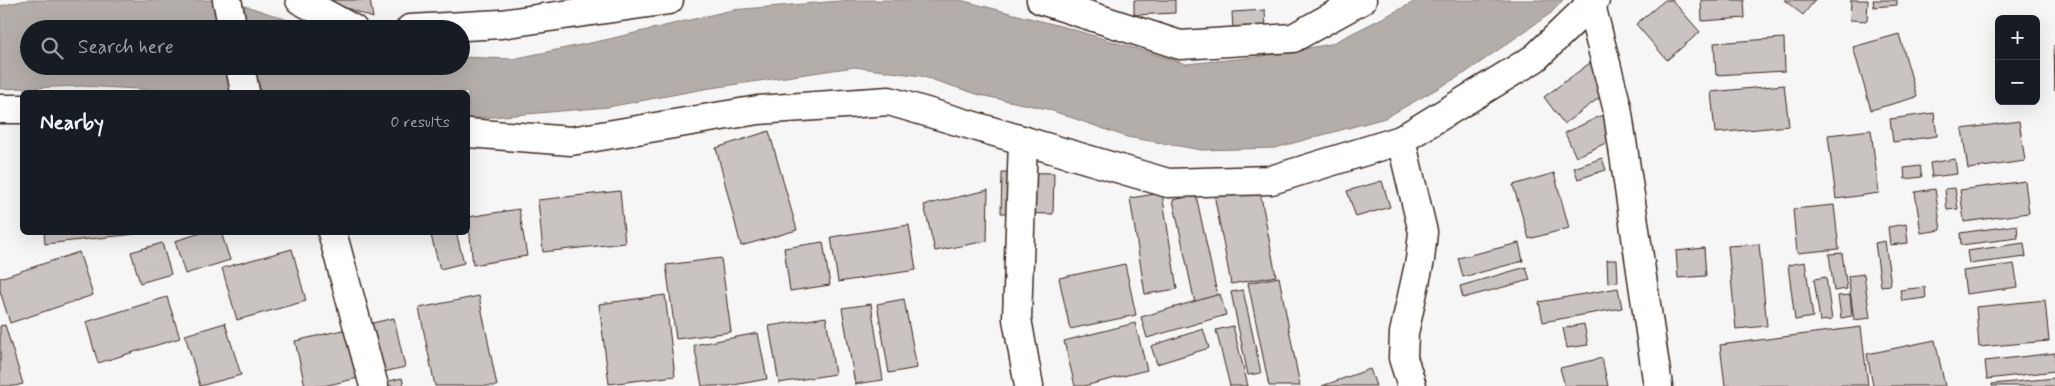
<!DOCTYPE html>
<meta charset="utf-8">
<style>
body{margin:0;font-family:Mynerve,sans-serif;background:#20242c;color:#f1f3f6}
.controls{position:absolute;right:15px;top:15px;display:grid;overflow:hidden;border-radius:8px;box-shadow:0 5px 20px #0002}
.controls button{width:45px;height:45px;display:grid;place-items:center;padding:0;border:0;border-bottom:1px solid #363941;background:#171b24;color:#f1f3f6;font:25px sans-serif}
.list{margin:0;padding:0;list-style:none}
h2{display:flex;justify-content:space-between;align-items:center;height:65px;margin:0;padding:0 20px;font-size:21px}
h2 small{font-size:16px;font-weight:400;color:#9ea1a6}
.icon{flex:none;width:28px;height:28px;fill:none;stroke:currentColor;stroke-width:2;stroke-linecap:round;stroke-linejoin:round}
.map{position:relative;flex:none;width:2055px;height:386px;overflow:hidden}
.search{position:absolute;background:#171b24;box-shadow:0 5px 20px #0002;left:20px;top:20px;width:450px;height:55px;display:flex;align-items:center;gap:12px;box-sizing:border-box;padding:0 18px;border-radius:28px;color:#9ea1a6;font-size:19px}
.panel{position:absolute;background:#171b24;box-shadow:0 5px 20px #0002;left:20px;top:90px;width:450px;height:145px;border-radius:8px}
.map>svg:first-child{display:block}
</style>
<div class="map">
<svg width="2055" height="386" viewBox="0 0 2055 386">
<rect width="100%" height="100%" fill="#f7f6f6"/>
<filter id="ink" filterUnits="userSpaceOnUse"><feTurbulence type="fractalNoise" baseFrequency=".02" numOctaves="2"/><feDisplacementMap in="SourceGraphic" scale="10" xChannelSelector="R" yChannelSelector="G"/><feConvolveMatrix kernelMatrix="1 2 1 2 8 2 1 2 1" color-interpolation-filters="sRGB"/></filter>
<g filter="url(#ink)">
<path fill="#b4aeaa" stroke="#847972" d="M26,0H228L315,29H29V66H461V57L512,59L605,40L732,10L851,0H960L1068,28L1186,64L1257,57L1331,44L1418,0H1563L1551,13L1465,73L1385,118L1275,148L1202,150L1127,137L1047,109L980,95L921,76L854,67L704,89L608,107L468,119V92H193L82,86L0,89V6Z"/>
<g fill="#c9c3c1" stroke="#3b2a1e">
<path d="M325,0H370L373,18Z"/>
<path d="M1134,0H1175V13L1134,15Z"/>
<path d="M1665,0H1672L1700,32L1667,60L1636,24Z"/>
<path d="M1701,0H1744L1745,18L1702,21Z"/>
<path d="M1784,0H1815L1803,15Z"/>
<path d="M1851,0H1868L1867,21L1850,20Z"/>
<path d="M1873,0H1897V5L1874,7Z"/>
<path d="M1265,10L1266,29L1233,31L1232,12Z"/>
<path d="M1899,34L1917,97L1871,110L1853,47Z"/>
<path d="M1784,38L1785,71L1716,75L1714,43Z"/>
<path d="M2054,45H2055V91Z"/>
<path d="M1598,57L1618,84L1564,124L1544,97Z"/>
<path d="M1784,85L1789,126L1715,133L1711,92Z"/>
<path d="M1619,107L1631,131L1576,157L1565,133Z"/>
<path d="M1934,113L1937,136L1893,142L1890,119Z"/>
<path d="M2019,121L2025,161L1968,169L1962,129Z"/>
<path d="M1871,130L1879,193L1836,199L1828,135Z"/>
<path d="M769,131L797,230L741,246L716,148Z"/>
<path d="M1602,158L1606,170L1578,179L1574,168Z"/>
<path d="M1955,159L1957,174L1932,177L1930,163Z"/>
<path d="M1920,166L1922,177L1905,179L1904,168Z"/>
<path d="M1002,172L1054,173L1053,214L1001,213Z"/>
<path d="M1554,173L1569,228L1529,239L1513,185Z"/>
<path d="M1382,181L1390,207L1356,217L1347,191Z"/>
<path d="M2025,181L2029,213L1964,222L1960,190Z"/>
<path d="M1259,186L1276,276L1231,284L1214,194Z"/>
<path d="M1955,188L1958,209L1947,210L1945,189Z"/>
<path d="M1935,189L1941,230L1921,233L1915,192Z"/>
<path d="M988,190L987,241L935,251L924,205Z"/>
<path d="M620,191L625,243L543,252L538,200Z"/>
<path d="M1162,193L1177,289L1145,294L1130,198Z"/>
<path d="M1196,195L1219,303L1196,308L1173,200Z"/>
<path d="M1834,205L1839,249L1797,253L1793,209Z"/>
<path d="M519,209L527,256L473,265L468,217Z"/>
<path d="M1906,224L1908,243L1890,245L1888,227Z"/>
<path d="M909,225L916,270L838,282L831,237Z"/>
<path d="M2017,225L2018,238L1961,245L1960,233Z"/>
<path d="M44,232H135V234L45,244Z"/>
<path d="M204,232H221L230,260L185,274L175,241Z"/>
<path d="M430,232H456L464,263L440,269Z"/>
<path d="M1885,241L1891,285L1881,286L1875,243Z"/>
<path d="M823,242L830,285L790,291L784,248Z"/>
<path d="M162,243L171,274L140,283L131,252Z"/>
<path d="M1519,243L1523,261L1463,277L1458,258Z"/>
<path d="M2024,243L2026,257L1969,264L1967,251Z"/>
<path d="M1759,244L1767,326L1736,329L1728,246Z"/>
<path d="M1704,248L1706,276L1678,278L1676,251Z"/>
<path d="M292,249L306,301L237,320L222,268Z"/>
<path d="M79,252L93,295L10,323L0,291V278Z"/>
<path d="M1842,253L1847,289L1834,291L1829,254Z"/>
<path d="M721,258L731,332L676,339L666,265Z"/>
<path d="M1607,260H1617L1618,282L1608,283Z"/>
<path d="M1805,262L1813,317L1795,320L1788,265Z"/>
<path d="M1125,264L1136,315L1070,329L1059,278Z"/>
<path d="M2014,264L2018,287L1966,294L1963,271Z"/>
<path d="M1526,267L1530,280L1463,298L1460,286Z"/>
<path d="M1864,274L1870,318L1854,320L1848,276Z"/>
<path d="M1279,277L1300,386H1269L1248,283Z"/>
<path d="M1826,277L1832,320L1820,321L1814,279Z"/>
<path d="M1925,287L1926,298L1902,301L1900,290Z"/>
<path d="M1618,288L1622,308L1543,322L1539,302Z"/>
<path d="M1243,290L1261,373L1248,375L1231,292Z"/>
<path d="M1220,294L1226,315L1147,338L1141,317Z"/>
<path d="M665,295L675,376L609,384L599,304Z"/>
<path d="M1850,295L1852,316L1841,318L1838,296Z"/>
<path d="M479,296L497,386H435L419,308Z"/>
<path d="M167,297L180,338L98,363L86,322Z"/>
<path d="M904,299L917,368L889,373L877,304Z"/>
<path d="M2045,300L2049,341L1979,347L1976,307Z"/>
<path d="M871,304L883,380L855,384L842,308Z"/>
<path d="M826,317L835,374L779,383L769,326Z"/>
<path d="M394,318L405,367L324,386H305L295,341Z"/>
<path d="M225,323L241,375L200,386L185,335Z"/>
<path d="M1135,323L1147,370L1084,386H1075L1064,341Z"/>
<path d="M1584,324L1588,345L1567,348L1563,328Z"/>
<path d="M5,325L23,384L15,386H0V326Z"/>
<path d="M1233,326L1248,386H1230L1216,330Z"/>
<path d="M1861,327L1868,385L1725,386L1720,345Z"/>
<path d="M1203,329L1209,348L1157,364L1151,346Z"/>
<path d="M758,333L767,379L728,386H702L694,345Z"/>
<path d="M1935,340L1945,386H1873L1867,354Z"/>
<path d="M2055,353V371L1987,379L1985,361Z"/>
<path d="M1602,358L1608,386H1565L1560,368Z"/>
<path d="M1370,369L1376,386H1322Z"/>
<path d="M402,378L404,386H368Z"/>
<path d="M2055,378V386H1992V384Z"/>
</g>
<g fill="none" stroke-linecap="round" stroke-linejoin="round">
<defs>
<g id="minor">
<path d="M227,0L233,29"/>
<path d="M300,0L353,29"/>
<path d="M1041,0L1180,45L1293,38L1362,0"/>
<path d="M1588,0L1591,5L1617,107L1658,386"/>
<path d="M410,29L501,24L669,0"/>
<path d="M240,66L245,92"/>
<path d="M0,109H22"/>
<path d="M468,133L571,141L758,110L889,101L1168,183L1271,180L1401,140L1535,58L1595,0"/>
<path d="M1023,140L1017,319L1029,386"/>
<path d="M1401,140L1423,232L1420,260L1404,333L1403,358L1412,386"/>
<path d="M332,232L374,386"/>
</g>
</defs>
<use href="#minor" stroke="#3b2a1e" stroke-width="31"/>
<use href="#minor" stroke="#fff" stroke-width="28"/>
</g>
</g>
</svg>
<div class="controls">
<button>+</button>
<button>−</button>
</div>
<div class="search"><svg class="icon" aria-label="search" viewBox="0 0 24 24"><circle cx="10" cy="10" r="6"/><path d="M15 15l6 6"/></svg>Search here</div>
<section class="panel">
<h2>Nearby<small>0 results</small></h2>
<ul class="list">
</ul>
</section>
</div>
